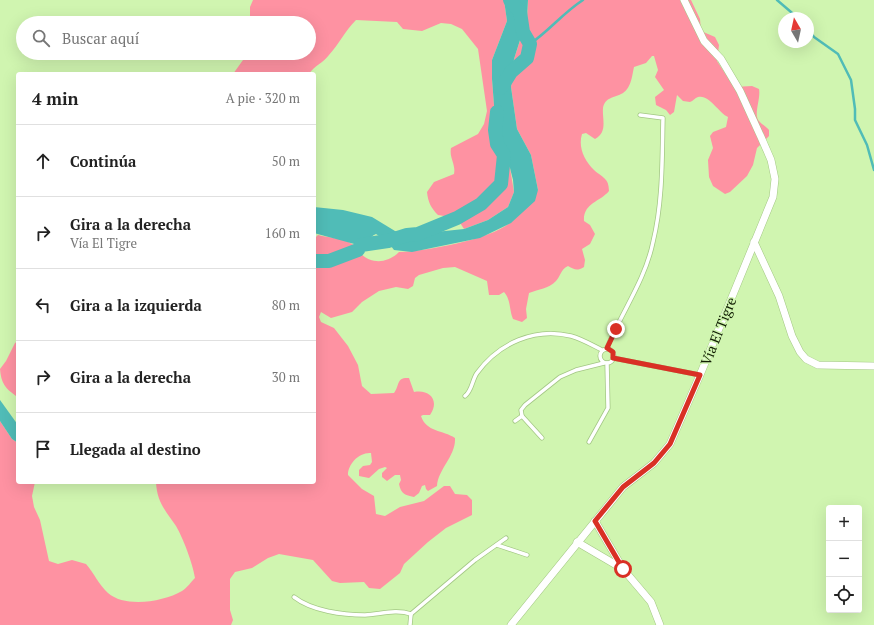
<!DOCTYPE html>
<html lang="es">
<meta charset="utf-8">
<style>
body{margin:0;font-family:"PT Serif",serif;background:#f6f6f6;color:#222}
.controls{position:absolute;right:12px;bottom:12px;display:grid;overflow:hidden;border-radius:4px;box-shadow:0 4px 16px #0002}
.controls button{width:36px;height:36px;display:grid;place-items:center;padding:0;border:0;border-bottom:1px solid #e0e0e0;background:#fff;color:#222;font:20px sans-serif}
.compass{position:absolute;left:778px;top:12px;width:36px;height:36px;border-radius:50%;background:#fff;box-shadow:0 4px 16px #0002;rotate:351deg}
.stop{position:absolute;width:12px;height:12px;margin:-9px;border:3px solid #d93025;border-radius:50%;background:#fff}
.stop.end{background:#d93025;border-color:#fff;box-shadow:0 1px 4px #0008}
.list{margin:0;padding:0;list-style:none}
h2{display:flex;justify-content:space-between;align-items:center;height:52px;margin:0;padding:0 16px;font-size:17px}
h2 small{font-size:13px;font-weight:400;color:#767676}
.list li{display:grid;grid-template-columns:26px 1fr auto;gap:12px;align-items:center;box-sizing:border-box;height:72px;padding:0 16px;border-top:1px solid #e0e0e0}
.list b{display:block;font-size:15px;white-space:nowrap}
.list p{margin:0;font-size:13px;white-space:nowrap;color:#767676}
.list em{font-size:13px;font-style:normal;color:#767676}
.icon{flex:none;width:22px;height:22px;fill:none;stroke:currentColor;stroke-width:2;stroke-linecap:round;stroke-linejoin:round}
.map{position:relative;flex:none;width:874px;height:625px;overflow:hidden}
.search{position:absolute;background:#fff;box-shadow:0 4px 16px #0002;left:16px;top:16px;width:300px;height:44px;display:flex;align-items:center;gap:10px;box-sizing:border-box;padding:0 14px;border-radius:22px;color:#767676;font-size:15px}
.panel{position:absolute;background:#fff;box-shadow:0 4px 16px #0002;left:16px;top:72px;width:300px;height:412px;border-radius:4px}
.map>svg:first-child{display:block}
</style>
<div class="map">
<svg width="874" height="625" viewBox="0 0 874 625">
<rect width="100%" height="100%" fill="#d0f5b0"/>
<g fill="#fe92a2">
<path d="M253,0H504L507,21L492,60V79L497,144L510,168L514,192L508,207L488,220L464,229L457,218L438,215C431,208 428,202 427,192L434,182L454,174C456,164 449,158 451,148L478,134L484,124L487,111L478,49L462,29L451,24L441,23L422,31L403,29L397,22L356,20C345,31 339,44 329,55C323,63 314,66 309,74H233L248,53H309V23H250V7Z"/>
<path d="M528,0H691L700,19L701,31L715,37L719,45L717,61L734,87L752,86L759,89C761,99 753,115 759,121C762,125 766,126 769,130V136L757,148L753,165L747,176L730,192L725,194L713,186L709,177L708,160L713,148L710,136L713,132L726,127L728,117C718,112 709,94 698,97C695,98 693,101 690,102L683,101L677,95L674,112L670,115L666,110L656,105L655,97L664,90L655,77L658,70L654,56H652L646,63L634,67C632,76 631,90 621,94C614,98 605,97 603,108C602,119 608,132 595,139L586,133L582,134C578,147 584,160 594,170C603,178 609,178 609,191C600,202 583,203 584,221L590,225L595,234L590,244L582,249L585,260L584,267C577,271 575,270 568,266C560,270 561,276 556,281C548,289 539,289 529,293L526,309L527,318L522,322L513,319C509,309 511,300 504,292L499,295H489L487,281L455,267L443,268L419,275L415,278L413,286L408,289L396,287L379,291L362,302L352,312L331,318L321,312L319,317L321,322L334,328L348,346L358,365L362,386L371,394L394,393C400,385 396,377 409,378L414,392C430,389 440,401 430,415H423L421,416C426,432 443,430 455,438C456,456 438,469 437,486L428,491L426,489L425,485L422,486L419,493L414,497C405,495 401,494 399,484L401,480L400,475H395L387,481L382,477V473L387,468L385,467L379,469L369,478L359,476V470L363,466L370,465L372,462L371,453C359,452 348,464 348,475L362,489L374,496L376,514L385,516L400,507L424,501L444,486H450L455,494L467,495L472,500V515L446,528L428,542L404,564L400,573L380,589L369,588L364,582L340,583L332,581L313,560L279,554L268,558L252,568L235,572L230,579V610L233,620L231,625H0V421L12,439L18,443V482H35L32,496L34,507L40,520L49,561L58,564L72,560L86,564C94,573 99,585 108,593C125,608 163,602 182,591C187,588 191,582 195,578C193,564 183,538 176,526C165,510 157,502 156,482H314V239L318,235C329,238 343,238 352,244C356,246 358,250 360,253C372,265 388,263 399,252C427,251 488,240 510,223C521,215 530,200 538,190L531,155L517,129L511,87L514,59L527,19Z"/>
<path d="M18,341V395L16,396C5,388 1,383 0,369L6,361L15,343Z"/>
</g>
<g fill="#50bcb7">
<path d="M504,0H528L527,18L514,59L511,87L517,129L531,155L538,190L535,201L511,223L480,238L412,252L394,250L388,242L376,234C369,237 366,245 358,245L314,233V207L343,210L372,217L395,231L407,235L464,229L488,220L508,207L514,192L513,180L510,168L497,144L492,79V60L507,21Z"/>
<path d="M0,400L18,425V443L12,439L0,421Z"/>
</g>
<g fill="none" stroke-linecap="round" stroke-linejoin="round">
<g stroke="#50bcb7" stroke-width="2.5">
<path d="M777,0L798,18"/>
<path d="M808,29L814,37L838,54L851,80L855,109V120L867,145L874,170"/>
<path d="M530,44C550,30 563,13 583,0"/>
</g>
<g stroke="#50bcb7" stroke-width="14">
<path d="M501,88L511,72L527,58L530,44L523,32L520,12L510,0"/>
<path d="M314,261H329L358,250L361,245L388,241L407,235L418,234L457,218L481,204L501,184L504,155L497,144L495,130L497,112"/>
</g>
<defs>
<g id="service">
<path d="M607,348C621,313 645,281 653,242C663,201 662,159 663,118L640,115"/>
<circle cx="607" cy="356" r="7"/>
<path d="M613,358L700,375"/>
<path d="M465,396C472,391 472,380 477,373C499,343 535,327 571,336C582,339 592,345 602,350"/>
<path d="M522,416L542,438"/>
<path d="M515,421L522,416L521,410L525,405L560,377L576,370L604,363"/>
<path d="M589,442L608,408L607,363"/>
<path d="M497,545L527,555"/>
<path d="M294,597C312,611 343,615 365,615C381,614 396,609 411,614"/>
<path d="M411,614L475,560L506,538"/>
<path d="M410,625L411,614"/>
</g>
<g id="minor">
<path d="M754,242L779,296L792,336L800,352L806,359L818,365L874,366"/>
<path d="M595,521L622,567"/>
<path d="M577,542L623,569L651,602L660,625"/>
<path d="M511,625L623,487L654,463L670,444L700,375L773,197L775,179L771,160L761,137L740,91L721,59L704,41L684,0"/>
</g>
</defs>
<use href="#service" stroke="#a3c784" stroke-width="5"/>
<use href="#minor" stroke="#a3c784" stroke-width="8"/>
<use href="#service" stroke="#fff" stroke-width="3.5"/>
<use href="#minor" stroke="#fff" stroke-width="7"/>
</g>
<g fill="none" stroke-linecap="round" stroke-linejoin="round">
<path stroke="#d93025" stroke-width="5" d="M616,329L607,348L613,352V358L700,375L670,444L654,463L623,487L595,521L623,569"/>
</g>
<g text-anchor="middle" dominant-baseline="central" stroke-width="3" stroke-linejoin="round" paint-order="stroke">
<g font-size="14" fill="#111e04" stroke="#d0f5b0">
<text transform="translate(718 331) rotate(-68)">Vía El Tigre</text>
</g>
</g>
</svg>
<div class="controls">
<button>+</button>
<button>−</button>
<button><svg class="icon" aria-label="locate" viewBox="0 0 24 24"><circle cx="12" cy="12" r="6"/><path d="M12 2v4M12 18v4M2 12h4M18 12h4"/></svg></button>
</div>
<svg class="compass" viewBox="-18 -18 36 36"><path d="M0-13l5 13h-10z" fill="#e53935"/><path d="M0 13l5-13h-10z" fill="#767676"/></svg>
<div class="stop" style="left:623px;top:569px"></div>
<div class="stop end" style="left:616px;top:329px"></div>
<div class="search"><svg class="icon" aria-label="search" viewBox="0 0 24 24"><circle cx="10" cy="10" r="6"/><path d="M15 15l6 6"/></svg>Buscar aquí</div>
<section class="panel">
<h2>4 min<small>A pie · 320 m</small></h2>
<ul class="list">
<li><svg class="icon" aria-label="ahead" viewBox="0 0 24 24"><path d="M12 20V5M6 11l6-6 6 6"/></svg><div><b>Continúa</b></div><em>50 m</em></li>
<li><svg class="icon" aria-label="right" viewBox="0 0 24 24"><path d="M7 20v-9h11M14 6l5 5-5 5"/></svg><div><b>Gira a la derecha</b><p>Vía El Tigre</p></div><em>160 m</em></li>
<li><svg class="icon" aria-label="left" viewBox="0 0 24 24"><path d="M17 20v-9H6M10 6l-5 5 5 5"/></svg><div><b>Gira a la izquierda</b></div><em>80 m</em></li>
<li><svg class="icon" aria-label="right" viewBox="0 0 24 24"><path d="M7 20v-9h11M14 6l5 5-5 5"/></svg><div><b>Gira a la derecha</b></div><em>30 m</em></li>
<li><svg class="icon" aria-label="arrive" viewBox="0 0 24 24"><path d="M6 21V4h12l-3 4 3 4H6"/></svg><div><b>Llegada al destino</b></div></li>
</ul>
</section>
</div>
